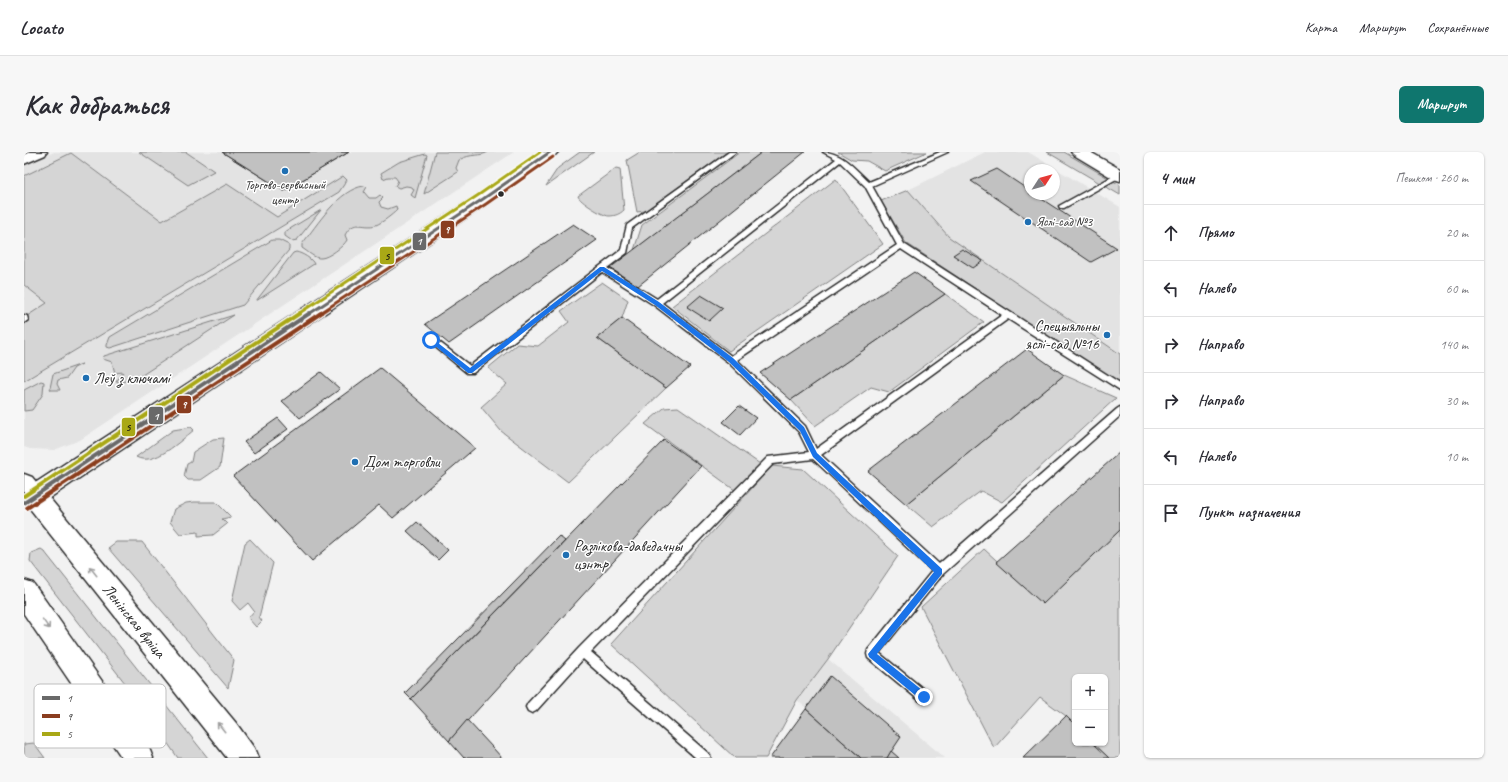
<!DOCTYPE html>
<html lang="ru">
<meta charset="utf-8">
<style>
body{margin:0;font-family:Caveat,sans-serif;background:#f7f7f7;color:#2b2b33}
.controls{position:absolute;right:12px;bottom:12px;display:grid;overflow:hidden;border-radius:6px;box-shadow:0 1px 3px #0004}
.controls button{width:36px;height:36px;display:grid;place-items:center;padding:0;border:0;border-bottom:1px solid #e1e1e2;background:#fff;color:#2b2b33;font:20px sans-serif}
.compass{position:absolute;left:1000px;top:12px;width:36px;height:36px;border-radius:50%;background:#fff;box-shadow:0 1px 3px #0004;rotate:54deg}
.stop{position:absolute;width:12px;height:12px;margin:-9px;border:3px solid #1a73e8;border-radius:50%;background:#fff}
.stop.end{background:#1a73e8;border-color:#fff;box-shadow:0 1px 4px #0008}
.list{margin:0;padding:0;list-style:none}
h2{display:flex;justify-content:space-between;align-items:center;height:52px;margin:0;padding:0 16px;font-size:17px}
h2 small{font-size:13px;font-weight:400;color:#7c7c81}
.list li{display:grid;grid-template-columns:26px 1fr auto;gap:12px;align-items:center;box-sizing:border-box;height:56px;padding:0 16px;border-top:1px solid #e1e1e2}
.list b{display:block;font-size:15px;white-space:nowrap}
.list em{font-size:13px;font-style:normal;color:#7c7c81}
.icon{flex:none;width:22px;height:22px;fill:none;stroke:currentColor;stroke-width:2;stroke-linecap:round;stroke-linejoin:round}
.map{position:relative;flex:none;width:1096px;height:606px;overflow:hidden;border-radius:6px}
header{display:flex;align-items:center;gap:24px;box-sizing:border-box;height:56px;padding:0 20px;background:#fff;border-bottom:1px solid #e1e1e2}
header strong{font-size:19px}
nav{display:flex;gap:22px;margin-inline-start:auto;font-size:14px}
.intro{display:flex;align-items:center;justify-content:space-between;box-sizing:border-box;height:96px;padding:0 24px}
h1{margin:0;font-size:28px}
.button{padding:10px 18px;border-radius:6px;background:#0f766e;color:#fff;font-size:14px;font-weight:700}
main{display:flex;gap:24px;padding:0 24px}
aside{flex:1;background:#fff;border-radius:6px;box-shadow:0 1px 3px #0004}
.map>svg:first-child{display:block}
</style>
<header>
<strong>Locato</strong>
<nav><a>Карта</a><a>Маршрут</a><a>Сохранённые</a></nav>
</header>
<div class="intro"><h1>Как добраться</h1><a class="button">Маршрут</a></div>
<main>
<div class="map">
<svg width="1096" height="606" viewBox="0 0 1096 606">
<rect width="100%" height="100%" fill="#f2f2f2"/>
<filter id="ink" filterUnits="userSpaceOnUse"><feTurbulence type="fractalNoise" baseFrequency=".025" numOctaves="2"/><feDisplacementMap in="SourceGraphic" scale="8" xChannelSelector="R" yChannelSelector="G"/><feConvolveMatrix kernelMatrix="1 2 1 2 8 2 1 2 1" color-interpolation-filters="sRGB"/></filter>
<g filter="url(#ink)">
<g fill="#e3e3e3" fill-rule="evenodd">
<path d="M30,0H490L56,288L30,298L6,297L0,295V14Z"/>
<path d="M961,0H1004L1096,55V202L925,85L884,38ZM1006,18H1030V42H1006Z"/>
<path d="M804,507L921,606H837L773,548Z"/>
</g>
<g fill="#d5d5d5" stroke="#808080">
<path d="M115,0H162L190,19L164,33Z"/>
<path d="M411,0H464C456,5 447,1 435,8L432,16L434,20L400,42Z"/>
<path d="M556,0H570L522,34L534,16Z"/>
<path d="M616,0H703L621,59L613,60L603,8Z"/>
<path d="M716,0H738L610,98L618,73Z"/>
<path d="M814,0H903L861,19L843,9L828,8Z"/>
<path d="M1023,0H1040L1096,33V43Z"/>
<path d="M47,1L138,69L203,32L253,65L319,24L323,28L315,40L0,229V166L23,151L0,133V24Z"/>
<path d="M401,2L403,3L391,46L387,43L390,38L388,35L382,34L375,36L371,34L374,29L371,25H364L359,27L357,21L375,10Z"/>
<path d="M592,16L596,17L600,58C596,62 591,64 585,64C579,64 555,49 554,44Z"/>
<path d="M812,27L859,92L705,199L648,154Z"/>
<path d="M340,34L343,35L340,40L345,46H352L356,43L359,46L355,50L357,55L364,57L372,54L373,58C368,63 359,70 352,73C339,77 330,66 321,83L323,88C320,94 304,106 297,106C291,107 283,99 278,96V92C293,73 315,37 340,34Z"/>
<path d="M884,38L925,85L1096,202V232L882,91L857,49Z"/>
<path d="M297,58L273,88L268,89L261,84V80L264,78Z"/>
<path d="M248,88H255L265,93V98L219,153L86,196L83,195V193L86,185Z"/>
<path d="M272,100C278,101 288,107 290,112L232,149L269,101Z"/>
<path d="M578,130L604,148L598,166L573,186L642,236L544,330L477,279L457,255L483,232L464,216L493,192L514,194L545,170L537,159Z"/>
<path d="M921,142L960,170L865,240L847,235L791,274L767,248Z"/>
<path d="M210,163L115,225L104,229L92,230L99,220L91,221L88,210L79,207L80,204Z"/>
<path d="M58,212L50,216L43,226L34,228L33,232L36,238H27L26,236L29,222Z"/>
<path d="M1040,223L1092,246L978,350L957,339L909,375L882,352Z"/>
<path d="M17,229L20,230L19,242L8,258L0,259V238Z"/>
<path d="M654,255L736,312L712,339L621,272L640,256Z"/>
<path d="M167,275L170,278C156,289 130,315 112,305L149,278Z"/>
<path d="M200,286L196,315L177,328H164L160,324L163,312L167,310L169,300L189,287Z"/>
<path d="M748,314L779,317L874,404L804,507L773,548L742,606H711L587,492Z"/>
<path d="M170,350H192L207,365L198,367L203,372L189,383L174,384V380L156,382L146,370L150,357L162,351Z"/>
<path d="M1096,378V606H1085L1069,591H1081V525H1051V573L1042,564L1016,545L970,596L897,455L960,397L1019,451Z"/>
<path d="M226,387L249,411L235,465L238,469L232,475L224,466L230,459L224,451L216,458L208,449L221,391Z"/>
<path d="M92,390H118L210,508L204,536L84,396Z"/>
<path d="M17,397L20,399L184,606H154L108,540L6,409L7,401Z"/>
<path d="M10,591L21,606H0V592Z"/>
</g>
<g fill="#c1c1c1" stroke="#2b2b2b">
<path d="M198,0H325L260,39Z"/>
<path d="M198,0H325L260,39Z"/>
<path d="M738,0H781L614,134L586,116Z"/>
<path d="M973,17L1006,39V42H1010L1093,96L1067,110L947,29Z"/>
<path d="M549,72L573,88L425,192L401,172Z"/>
<path d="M938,97L959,109L949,116L929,103Z"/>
<path d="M890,120L921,142L767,248L736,221Z"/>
<path d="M677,143L699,156L685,169L663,155Z"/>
<path d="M598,166L631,190L666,215L642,236L573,186Z"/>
<path d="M1003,197L1040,223L882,352L844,319Z"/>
<path d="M356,216L451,296L369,366L355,353L288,409L209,324Z"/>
<path d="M297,220L316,237L276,266L258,249Z"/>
<path d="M715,254L732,266L716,283L699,270Z"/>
<path d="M254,266L264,277L230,301L220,290Z"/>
<path d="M640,288L677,314L425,589L387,547Z"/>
<path d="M1096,300V378L1019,452L972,410Z"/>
<path d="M393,370L424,398L414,408L383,379Z"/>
<path d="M535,384L541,389L387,547L381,541Z"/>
<path d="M806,524L877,585L863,606H837L782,557Z"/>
<path d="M782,557L837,606H746Z"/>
<path d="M1042,564L1051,573V591H1069L1085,606H999Z"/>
<path d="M443,568L469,596L478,606H440L425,589Z"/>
<path d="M867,599L875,606H863Z"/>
</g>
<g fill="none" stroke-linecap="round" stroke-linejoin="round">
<defs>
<g id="service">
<path d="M705,0H712L608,76L603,101L583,116L633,147L812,7L799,0C818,0 832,18 845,30L916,0H924L848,34L880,92L1096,231V238L984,167L797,303L915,412L1093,257L1096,255V264L919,422L855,501L904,541L906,545L904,549L900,551L896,549L844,506L843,502L844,498L908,419L789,307L749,312L567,500L685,602L687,606H672L559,507L512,559L508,561L504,559L502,555L504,551L555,496L744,305L785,300L775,280L704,210L630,153L578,120L449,221H443L403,188L404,186H410L446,214L597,98L603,73ZM816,10L841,34L873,93L707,204L638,151ZM877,97L978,163L792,297L781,274L713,208Z"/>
<path d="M1096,21V25L1040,56H1036L1035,54L1093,22Z"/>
<path d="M0,163L3,164L4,168L0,171Z"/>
</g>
<path id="minor" d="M6,0H23L21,3L0,12V3Z"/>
<g id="secondary">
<path d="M516,0H534L531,3L465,51L18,351L10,354L2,351L0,341L2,337L453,43Z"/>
<path d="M1047,0H1066L1096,17V29L1090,27L1050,3Z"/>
</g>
<g id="primary">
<path d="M0,322L8,325L212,571L230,596L234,606H203L0,349Z"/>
<path d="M0,428L9,431L125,596L129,606H98L0,462Z"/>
</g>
</defs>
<use href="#service" stroke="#2b2b2b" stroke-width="3"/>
<use href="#minor" stroke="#2b2b2b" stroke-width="3"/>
<use href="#secondary" stroke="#2b2b2b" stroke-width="3"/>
<use href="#primary" stroke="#2b2b2b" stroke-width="3"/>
<use href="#service" fill="#fff" fill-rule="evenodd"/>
<use href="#minor" fill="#fff" fill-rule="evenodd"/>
<use href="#secondary" fill="#fff" fill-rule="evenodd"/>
<use href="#primary" fill="#fff" fill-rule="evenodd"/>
<defs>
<path id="bus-1-far1" d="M285,162L459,47L526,0"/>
<path id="bus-1" d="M0,351L286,161"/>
<path id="bus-2-far1" d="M295,162L462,52L529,5"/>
<path id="bus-2" d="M3,356L297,161"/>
<path id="bus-3-far1" d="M274,162L456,42L516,0"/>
<path id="bus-3" d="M0,344L276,161"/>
</defs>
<use href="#bus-1-far1" stroke="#fff" stroke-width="5.5"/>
<use href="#bus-1" stroke="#fff" stroke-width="7"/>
<use href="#bus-2-far1" stroke="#fff" stroke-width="5.5"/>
<use href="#bus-2" stroke="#fff" stroke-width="7"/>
<use href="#bus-3-far1" stroke="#fff" stroke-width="5.5"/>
<use href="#bus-3" stroke="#fff" stroke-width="7"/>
<use href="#bus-1-far1" stroke="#696969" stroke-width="3"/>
<use href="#bus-1" stroke="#696969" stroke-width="4"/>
<use href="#bus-2-far1" stroke="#8a3d1f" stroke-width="3"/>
<use href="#bus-2" stroke="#8a3d1f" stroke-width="4"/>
<use href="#bus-3-far1" stroke="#a9a816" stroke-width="3"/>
<use href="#bus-3" stroke="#a9a816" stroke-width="4"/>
</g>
<defs><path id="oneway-shaft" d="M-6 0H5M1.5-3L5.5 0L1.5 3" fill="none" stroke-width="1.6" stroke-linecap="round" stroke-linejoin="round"/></defs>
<g stroke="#a0a0a0">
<use href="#oneway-shaft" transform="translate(69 419) rotate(-129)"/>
<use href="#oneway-shaft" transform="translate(22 472) rotate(55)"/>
<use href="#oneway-shaft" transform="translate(197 575) rotate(-129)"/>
</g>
</g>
<path fill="#1a73e8" d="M576,115H580L635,150L709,206L780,275L793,301L918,417V422L853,502L903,542V548H897L845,505L844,502L910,420L789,305L776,279L705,210L631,153L578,119L448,221H444L404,188L407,186L409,187L446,216Z"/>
<g fill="#1f6fb2" stroke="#fff" stroke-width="1.5">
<circle cx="261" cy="19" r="4"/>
<circle cx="1004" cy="70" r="4"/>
<circle cx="1083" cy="183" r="4"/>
<circle cx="62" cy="226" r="4"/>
<circle cx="331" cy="310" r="4"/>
<circle cx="542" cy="403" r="4"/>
</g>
<circle fill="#2b2b2b" stroke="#fff" stroke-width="1.5" cx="477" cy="42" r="3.5"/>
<g text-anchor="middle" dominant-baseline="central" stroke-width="3" stroke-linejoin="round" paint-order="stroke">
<g font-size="13" fill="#2b2b2b" stroke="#fff">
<text x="261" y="33">Торгово-сервисный<tspan x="261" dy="15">центр</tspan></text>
<text x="1012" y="70" text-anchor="start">Яслі-сад №3</text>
</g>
<g font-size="16" fill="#2b2b2b" stroke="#fff" text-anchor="start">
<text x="1075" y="174" text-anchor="end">Спецыяльны<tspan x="1075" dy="18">яслі-сад №16</tspan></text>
<text x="70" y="226">Леў з ключамі</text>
<text x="339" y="310">Дом торговли</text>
<text x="550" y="394">Разлікова-даведачны<tspan x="550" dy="18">цэнтр</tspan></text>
</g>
<g font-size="16" fill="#2b2b2b" stroke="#fff">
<text transform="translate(110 469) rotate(51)">Ленінская вуліца</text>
</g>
</g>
<rect x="10" y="532" width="132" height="64" rx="6" fill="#fff" stroke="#bfbfbf" stroke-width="1"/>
<rect x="18" y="544" width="18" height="4" fill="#696969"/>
<rect x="18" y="562" width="18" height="4" fill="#8a3d1f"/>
<rect x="18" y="580" width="18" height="4" fill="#a9a816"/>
<g font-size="11" fill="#2b2b2b">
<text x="43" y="550">1</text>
<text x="43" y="568">9</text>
<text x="43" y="586">5</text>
</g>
<g stroke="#fff" stroke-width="1.5">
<rect x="416" y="68" width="15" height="19" rx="4" fill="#8a3d1f"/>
<rect x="388" y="80" width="15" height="19" rx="4" fill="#696969"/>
<rect x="355" y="94" width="16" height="19" rx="4" fill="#a9a816"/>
<rect x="152" y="243" width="16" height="19" rx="4" fill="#8a3d1f"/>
<rect x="124" y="254" width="16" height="19" rx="4" fill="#696969"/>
<rect x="97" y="265" width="15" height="20" rx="4" fill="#a9a816"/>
</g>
<g font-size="11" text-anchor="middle" font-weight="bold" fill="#fff">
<text x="423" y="81">9</text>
<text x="395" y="93">1</text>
<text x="160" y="256">9</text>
<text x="132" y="268">1</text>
</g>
<g font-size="11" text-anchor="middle" font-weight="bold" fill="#111">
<text x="363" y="108">5</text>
<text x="104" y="279">5</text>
</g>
</svg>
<div class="controls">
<button>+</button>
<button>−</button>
</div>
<svg class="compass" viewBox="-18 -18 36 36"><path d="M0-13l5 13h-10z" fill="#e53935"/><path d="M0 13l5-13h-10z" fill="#7c7c81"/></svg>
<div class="stop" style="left:407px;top:188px"></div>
<div class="stop end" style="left:900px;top:545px"></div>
</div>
<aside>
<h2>4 мин<small>Пешком · 260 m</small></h2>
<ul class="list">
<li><svg class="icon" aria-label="ahead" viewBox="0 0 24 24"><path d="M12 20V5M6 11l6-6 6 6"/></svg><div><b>Прямо</b></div><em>20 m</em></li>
<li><svg class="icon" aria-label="left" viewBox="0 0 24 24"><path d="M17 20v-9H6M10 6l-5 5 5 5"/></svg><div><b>Налево</b></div><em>60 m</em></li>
<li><svg class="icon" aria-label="right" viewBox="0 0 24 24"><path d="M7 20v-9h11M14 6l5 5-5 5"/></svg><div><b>Направо</b></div><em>140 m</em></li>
<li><svg class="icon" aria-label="right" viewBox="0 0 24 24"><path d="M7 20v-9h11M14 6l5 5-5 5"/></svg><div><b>Направо</b></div><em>30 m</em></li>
<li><svg class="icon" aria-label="left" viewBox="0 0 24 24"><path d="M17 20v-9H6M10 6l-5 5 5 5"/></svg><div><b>Налево</b></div><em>10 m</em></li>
<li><svg class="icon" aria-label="arrive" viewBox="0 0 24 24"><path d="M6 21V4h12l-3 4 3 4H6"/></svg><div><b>Пункт назначения</b></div></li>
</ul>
</aside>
</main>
